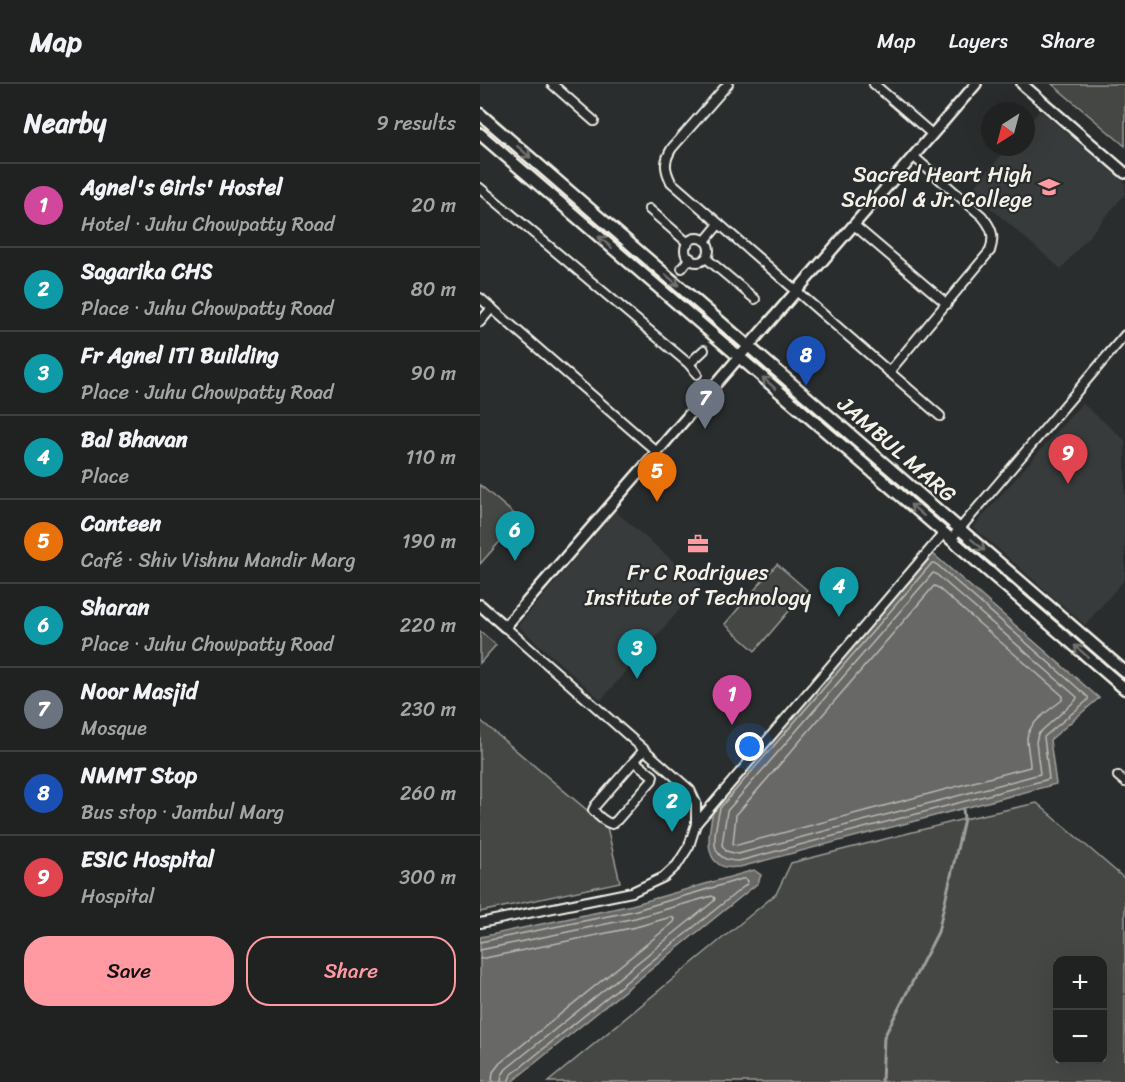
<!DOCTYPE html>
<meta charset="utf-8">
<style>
body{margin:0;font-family:Sriracha,sans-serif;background:#2d2f2f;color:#f1f3f6}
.controls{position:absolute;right:18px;bottom:18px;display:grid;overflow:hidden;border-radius:12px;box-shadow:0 6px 24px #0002}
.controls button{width:54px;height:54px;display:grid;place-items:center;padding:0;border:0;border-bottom:2px solid #3d3f40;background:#202222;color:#f1f3f6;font:30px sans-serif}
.compass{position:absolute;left:501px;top:18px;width:54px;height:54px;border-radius:50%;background:#202222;box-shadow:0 6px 24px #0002;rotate:216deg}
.you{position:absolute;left:270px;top:663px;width:21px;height:21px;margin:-15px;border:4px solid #fff;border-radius:50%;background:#1a73e8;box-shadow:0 0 0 9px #1a73e833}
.badge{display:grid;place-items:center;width:39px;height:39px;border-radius:50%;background:#ff9aa2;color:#fff;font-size:20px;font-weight:700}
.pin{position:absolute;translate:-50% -50px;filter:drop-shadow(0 2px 3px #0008)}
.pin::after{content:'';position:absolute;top:32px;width:21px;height:18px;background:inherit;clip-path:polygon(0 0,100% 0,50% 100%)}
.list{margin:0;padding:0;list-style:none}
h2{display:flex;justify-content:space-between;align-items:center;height:78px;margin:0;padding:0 24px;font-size:26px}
h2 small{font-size:20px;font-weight:400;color:#a2a4a5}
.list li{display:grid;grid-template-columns:39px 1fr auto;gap:18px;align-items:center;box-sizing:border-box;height:84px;padding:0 24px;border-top:2px solid #3d3f40}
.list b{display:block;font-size:22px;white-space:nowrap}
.list p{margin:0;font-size:20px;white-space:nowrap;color:#a2a4a5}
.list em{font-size:20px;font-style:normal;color:#a2a4a5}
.actions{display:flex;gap:12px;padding:18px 24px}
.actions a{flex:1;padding:14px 0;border:2px solid #ff9aa2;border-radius:24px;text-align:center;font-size:21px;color:#ff9aa2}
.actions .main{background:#ff9aa2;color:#111}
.map{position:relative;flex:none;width:645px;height:998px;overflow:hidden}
header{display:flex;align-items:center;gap:36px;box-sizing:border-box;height:84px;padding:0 30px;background:#202222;border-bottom:2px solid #3d3f40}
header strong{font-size:28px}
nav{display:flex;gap:33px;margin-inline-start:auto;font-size:21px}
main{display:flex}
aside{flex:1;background:#202222}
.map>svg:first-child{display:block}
</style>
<header>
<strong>Map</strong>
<nav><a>Map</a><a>Layers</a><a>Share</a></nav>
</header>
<main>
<aside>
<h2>Nearby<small>9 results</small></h2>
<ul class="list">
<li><span class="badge" style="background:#d1479c">1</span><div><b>Agnel's Girls' Hostel</b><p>Hotel · Juhu Chowpatty Road</p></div><em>20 m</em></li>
<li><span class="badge" style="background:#0f9aa8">2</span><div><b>Sagarika CHS</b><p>Place · Juhu Chowpatty Road</p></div><em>80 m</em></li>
<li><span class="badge" style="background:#0f9aa8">3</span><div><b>Fr Agnel ITI Building</b><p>Place · Juhu Chowpatty Road</p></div><em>90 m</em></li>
<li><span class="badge" style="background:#0f9aa8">4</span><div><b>Bal Bhavan</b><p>Place</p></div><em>110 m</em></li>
<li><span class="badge" style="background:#e8710a">5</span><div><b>Canteen</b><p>Café · Shiv Vishnu Mandir Marg</p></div><em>190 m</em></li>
<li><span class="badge" style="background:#0f9aa8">6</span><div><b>Sharan</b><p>Place · Juhu Chowpatty Road</p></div><em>220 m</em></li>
<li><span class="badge" style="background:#6b7280">7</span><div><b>Noor Masjid</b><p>Mosque</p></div><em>230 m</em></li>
<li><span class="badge" style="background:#1a4fb4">8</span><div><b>NMMT Stop</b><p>Bus stop · Jambul Marg</p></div><em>260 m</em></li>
<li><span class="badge" style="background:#e0444e">9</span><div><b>ESIC Hospital</b><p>Hospital</p></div><em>300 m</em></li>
</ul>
<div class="actions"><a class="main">Save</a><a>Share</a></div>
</aside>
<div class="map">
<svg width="645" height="998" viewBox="0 0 645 998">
<rect width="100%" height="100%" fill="#2a2d2e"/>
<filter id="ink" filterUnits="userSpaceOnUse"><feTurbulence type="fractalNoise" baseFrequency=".0167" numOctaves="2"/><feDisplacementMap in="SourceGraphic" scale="12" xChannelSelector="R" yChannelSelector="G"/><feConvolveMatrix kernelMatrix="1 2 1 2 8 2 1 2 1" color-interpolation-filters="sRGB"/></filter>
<g filter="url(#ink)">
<g fill="#373a3a">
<path d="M560,26L645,99V110L581,185L491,107L528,63H546V42Z"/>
<path d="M602,319L645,356V495L605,541L493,443Z"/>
<path d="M135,427L221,501L121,616L38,542Z"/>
</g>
<g fill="#444645" stroke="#9c9c96" stroke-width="1.5" fill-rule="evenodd">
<path d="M572,0H645V62Z"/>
<path d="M0,401L40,435L0,480Z"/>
<path d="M297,480L327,506L275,567L245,540Z"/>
<path d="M0,547L16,561L0,579Z"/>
<path d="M0,636L127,743L140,798L0,828Z"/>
<path d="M557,719L645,795V998H68L296,810L311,779L484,735ZM578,876H622V976H578Z"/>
</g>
<g fill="#676866" stroke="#9f9f9a" stroke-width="1.5">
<path d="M452,469L619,614L570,656L576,700L260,783C255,783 249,784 245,783C220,776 231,739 234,722Z"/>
<path d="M274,786L281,791L278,799L34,996L31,998H0V853L152,821Z"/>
</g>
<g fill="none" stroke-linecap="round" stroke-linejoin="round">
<g stroke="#bcbab4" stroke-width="1.5">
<path d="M452,479H455L608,613V616L564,653L569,695L259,777C225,777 235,748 240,724Z"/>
<path d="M453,489L456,490L597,613L596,616L558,650L556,658L560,690L258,770L246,767L242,761L247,727Z"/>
<path d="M454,502L457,503L583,612L582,616C570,626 549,638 547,654C547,664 550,674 550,683L257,761L253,760L256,731Z"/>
<path d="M0,858L153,827L262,795H266L268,797L267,800L31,991L28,998"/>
<path d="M0,866L155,834L232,812L235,814L234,817L26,985L22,991L21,998"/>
<path d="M0,875L156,843L191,833L195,835L194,838L20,979L13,988L12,998"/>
</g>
<path stroke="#9f9f9a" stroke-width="3" d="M402,998L404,953L458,848L484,735L483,725"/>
<defs>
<g id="minor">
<path d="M72,0L114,37"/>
<path d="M248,0L192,64C184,77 184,84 191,98L460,332"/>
<path d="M394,0L452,50"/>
<path d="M0,104L209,280L217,290"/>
<path d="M169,125L208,159"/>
<path d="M374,141L467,220"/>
<circle cx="217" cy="166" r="12"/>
<path d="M225,157L239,140"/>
<path d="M226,174L275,215"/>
<path d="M202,184L210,174"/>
<path d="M0,214L177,368"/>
<path d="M0,238L12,224"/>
<path d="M209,280L224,266"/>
<path d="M409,288L510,167C515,152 512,144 502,132L433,72"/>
<path d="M471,455L645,251"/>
<path d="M154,677L173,692L172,696L137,736L132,740C124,738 118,732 113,726L115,722L164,666"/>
<path d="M638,692L645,698"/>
<path d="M216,740L464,449"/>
<path d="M0,839L152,808L184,793L197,781L209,762L216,740V719L210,706L25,543"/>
</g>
<g id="tertiary">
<path d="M542,0L645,89"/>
<path d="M0,521L25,543L496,0"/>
</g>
<g id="secondary">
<path d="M0,30L645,588"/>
<path d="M0,50L645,605"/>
</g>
</defs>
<use href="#minor" stroke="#f4f1e8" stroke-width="12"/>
<use href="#tertiary" stroke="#f4f1e8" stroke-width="14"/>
<use href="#secondary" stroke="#f4f1e8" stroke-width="15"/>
<use href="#minor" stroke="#2a2d2e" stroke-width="8"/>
<use href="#tertiary" stroke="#2a2d2e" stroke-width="9"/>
<use href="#secondary" stroke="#2a2d2e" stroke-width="10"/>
</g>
<defs><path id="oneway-shaft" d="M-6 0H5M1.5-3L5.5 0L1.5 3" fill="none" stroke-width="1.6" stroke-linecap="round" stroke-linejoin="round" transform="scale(1.5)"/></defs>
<g stroke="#71726f">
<use href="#oneway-shaft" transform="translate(44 68) rotate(41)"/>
<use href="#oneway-shaft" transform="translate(125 158) rotate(-139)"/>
<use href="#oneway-shaft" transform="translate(192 196) rotate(41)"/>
<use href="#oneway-shaft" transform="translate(289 299) rotate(-139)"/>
<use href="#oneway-shaft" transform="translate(437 426) rotate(-139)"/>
<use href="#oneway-shaft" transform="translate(498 461) rotate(41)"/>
<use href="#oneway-shaft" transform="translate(601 567) rotate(-139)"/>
</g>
</g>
<defs>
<symbol id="school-bare" viewBox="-9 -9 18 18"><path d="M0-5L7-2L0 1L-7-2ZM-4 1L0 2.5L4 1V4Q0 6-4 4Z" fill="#ff9aa2" stroke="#2a2d2e" stroke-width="2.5" paint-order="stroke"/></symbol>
<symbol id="office-bare" viewBox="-9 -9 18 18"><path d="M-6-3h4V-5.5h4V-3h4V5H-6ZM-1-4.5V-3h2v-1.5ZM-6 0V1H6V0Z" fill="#ff9aa2" stroke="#2a2d2e" stroke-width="2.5" paint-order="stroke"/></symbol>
</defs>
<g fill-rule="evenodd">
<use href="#school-bare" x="554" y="88" width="30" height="30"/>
<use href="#office-bare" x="203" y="445" width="30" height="30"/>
</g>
<g text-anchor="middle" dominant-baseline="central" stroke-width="4.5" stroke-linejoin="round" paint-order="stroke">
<g font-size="22" fill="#f4f1e8" stroke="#2a2d2e" text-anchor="end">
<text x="552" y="90">Sacred Heart High<tspan x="552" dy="25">School &amp; Jr. College</tspan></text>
<text x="218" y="488" text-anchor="middle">Fr C Rodrigues<tspan x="218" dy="25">Institute of Technology</tspan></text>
</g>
<g font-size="22" fill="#f4f1e8" stroke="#2a2d2e">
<text transform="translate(417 365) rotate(41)">JAMBUL MARG</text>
</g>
</g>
</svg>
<div class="controls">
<button>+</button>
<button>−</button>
</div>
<svg class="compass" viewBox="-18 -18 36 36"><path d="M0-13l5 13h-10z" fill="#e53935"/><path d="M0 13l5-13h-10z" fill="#a2a4a5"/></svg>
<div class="you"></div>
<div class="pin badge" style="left:252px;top:641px;background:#d1479c">1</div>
<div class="pin badge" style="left:192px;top:748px;background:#0f9aa8">2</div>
<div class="pin badge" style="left:157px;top:595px;background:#0f9aa8">3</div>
<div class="pin badge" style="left:359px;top:533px;background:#0f9aa8">4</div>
<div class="pin badge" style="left:177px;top:418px;background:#e8710a">5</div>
<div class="pin badge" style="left:35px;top:477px;background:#0f9aa8">6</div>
<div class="pin badge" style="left:225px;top:345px;background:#6b7280">7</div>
<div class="pin badge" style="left:326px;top:302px;background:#1a4fb4">8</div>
<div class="pin badge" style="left:588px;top:400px;background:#e0444e">9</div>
</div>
</main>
